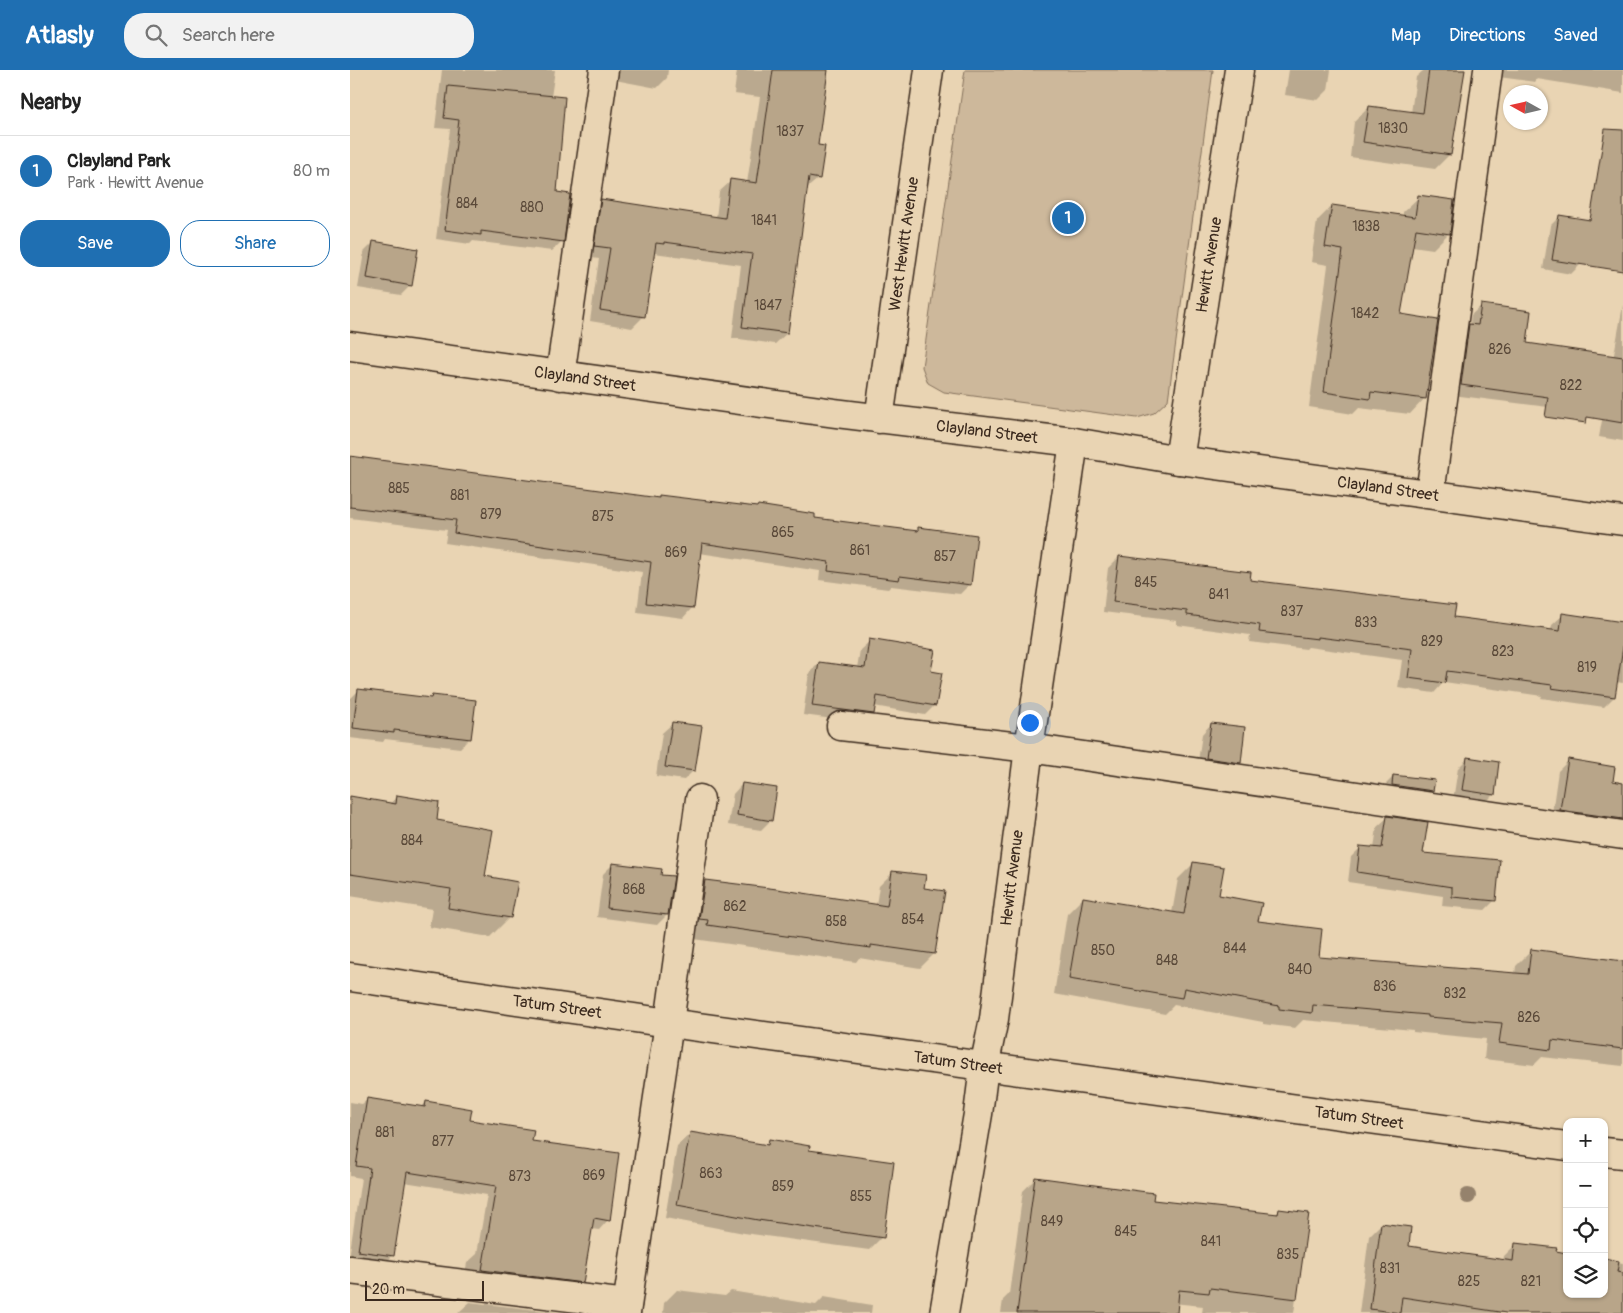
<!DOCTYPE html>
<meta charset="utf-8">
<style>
body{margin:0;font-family:Pangolin,sans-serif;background:#f2f2f2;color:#222}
.controls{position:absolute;right:15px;bottom:15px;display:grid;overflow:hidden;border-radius:10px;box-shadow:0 1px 4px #0004}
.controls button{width:45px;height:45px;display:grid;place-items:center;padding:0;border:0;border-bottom:1px solid #e0e0e0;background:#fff;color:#222;font:25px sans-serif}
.compass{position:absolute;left:1153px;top:15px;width:45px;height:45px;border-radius:50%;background:#fff;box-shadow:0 1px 4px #0004;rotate:278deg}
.scale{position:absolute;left:15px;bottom:12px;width:119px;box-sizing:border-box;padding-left:5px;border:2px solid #3b2a1e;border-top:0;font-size:14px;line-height:18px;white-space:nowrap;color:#3b2a1e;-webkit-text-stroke:4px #e9d4b3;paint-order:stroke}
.you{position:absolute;left:679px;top:652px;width:18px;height:18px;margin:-12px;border:4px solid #fff;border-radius:50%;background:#1a73e8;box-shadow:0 0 0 8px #1a73e833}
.badge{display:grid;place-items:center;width:32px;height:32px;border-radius:50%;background:#1f6fb2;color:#fff;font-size:16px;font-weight:700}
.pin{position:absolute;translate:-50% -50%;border:2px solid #fff;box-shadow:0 1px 5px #0006}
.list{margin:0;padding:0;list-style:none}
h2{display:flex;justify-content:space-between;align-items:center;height:65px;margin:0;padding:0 20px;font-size:21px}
h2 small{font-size:16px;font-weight:400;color:#767676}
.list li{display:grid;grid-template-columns:32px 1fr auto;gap:15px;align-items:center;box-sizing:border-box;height:70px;padding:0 20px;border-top:1px solid #e0e0e0}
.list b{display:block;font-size:19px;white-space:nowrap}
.list p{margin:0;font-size:16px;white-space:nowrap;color:#767676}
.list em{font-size:16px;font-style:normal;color:#767676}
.actions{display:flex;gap:10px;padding:15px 20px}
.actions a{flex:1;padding:11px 0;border:1px solid #1f6fb2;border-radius:20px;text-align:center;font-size:18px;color:#1f6fb2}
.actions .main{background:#1f6fb2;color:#fff}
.icon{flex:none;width:28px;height:28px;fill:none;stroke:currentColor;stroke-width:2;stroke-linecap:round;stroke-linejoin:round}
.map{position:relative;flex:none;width:1273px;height:1243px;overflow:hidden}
header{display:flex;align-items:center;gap:30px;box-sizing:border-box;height:70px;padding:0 25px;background:#1f6fb2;color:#fff}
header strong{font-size:24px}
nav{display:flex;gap:28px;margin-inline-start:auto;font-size:18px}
.search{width:350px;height:45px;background:#f2f2f2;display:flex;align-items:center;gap:12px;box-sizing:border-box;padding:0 18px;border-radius:20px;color:#767676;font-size:19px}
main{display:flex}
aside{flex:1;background:#fff}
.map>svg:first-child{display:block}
</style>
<header>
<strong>Atlasly</strong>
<div class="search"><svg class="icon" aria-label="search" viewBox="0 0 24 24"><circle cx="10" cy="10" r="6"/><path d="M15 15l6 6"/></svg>Search here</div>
<nav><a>Map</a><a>Directions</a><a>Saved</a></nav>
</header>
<main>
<aside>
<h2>Nearby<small></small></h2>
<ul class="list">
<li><span class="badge">1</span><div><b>Clayland Park</b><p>Park · Hewitt Avenue</p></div><em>80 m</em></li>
</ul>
<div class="actions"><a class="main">Save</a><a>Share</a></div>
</aside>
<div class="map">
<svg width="1273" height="1243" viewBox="0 0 1273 1243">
<rect width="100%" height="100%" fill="#e9d4b3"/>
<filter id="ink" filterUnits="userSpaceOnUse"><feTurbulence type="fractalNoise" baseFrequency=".02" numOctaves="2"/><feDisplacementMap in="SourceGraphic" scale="10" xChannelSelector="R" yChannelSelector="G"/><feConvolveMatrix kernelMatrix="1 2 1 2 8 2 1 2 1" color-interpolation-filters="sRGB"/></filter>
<g filter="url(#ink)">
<path fill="#cdb89b" stroke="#84715c" d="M615,0H863L818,330L804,343L787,348L594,322L578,313L572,297Z"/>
<g fill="#0003">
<path d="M92,0H205L201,27L205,123L212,171L202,181L123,171L120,174L86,169L100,59L85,58Z"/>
<path d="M267,0H318L317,8L307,18L265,10Z"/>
<path d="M387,0H477L466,76L469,108L456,119L437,263L425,274L382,268L391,195L304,183L294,246L282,258L240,251L249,189L234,187L240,142L252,130L366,148L369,122L381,111L397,113L410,27L384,24Z"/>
<path d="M939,0H981L978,20L968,30L935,25Z"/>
<path d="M1074,0H1113L1100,84L1085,99L1000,87L1004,52L1019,37L1061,43L1066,7Z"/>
<path d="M1150,0H1273V23L1187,9L1185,12L1149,7Z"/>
<path d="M1069,127L1099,163L1083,179L1062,176L1050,246L1075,328L1060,344L1009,338L1003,344L959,337L978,195L961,192L967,151L982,136L1053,147V142Z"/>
<path d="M1210,146L1231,194L1221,204L1193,199L1200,156Z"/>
<path d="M23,173L61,215L51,225L8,218L14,182Z"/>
<path d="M1273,235V371L1249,367Z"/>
<path d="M1131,236L1176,274L1216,280L1198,337L1102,325L1110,265L1120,255L1121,245Z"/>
<path d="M0,387L307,429L310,426L463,450L565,462L569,459L619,515L610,524L541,516L538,519L469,510L470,501L349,483L342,538L333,548L287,542L292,502L95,473L97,460L0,448Z"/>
<path d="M769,487L1103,548L1201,561L1202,555L1213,545L1273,553V613L1266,612L1264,627L1254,637L1191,628L1192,626L1094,612L1084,623L1048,618L1052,590L958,577L956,579L899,572L900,565L827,555V551L753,542L758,498Z"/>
<path d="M520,571L579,602L585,635L575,645L524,636L523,644L513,653L453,645L459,603L469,593L507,598L510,580Z"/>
<path d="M9,620L80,629L82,627L120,668L110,678L35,669L33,672L0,668V629Z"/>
<path d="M322,654L344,700L334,710L306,706L312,663Z"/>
<path d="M861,654L889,693L880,702L847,698L852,664Z"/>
<path d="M1118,688L1143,725L1134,734L1103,730L1108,698Z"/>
<path d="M1218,691L1261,712L1273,714V763L1201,750L1208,701Z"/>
<path d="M1044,706L1082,721L1072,731L1032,725L1034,716Z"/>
<path d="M392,714L421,750L411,760L378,755L383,724Z"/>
<path d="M0,727L40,734L47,727L85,751L134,807L160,847L140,867L79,857L82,839L0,826Z"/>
<path d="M1037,748L1072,784L1145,830L1135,840L1092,836L1093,826L998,812L1001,787L1010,778L1024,779L1027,757Z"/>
<path d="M844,793L867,826L967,888L1165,904L1166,896L1182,880L1273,891V996L1192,987L1184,995L1134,989L1136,969L1063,962V960L953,950L945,958L913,954V952L824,935L815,944L704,924L717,844L733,828L822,843L828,809Z"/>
<path d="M263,794L317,845L307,855L247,847L253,804Z"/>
<path d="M543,802L573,819L584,884L570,898L509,888L506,892L344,869L341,825L355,811L526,835L529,816Z"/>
<path d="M18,1029L71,1038L76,1032L119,1051L180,1072L258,1150L249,1160L241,1159L232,1212L222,1222L114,1209L117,1193L127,1184L137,1125L54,1112L42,1186L33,1196L0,1190V1181L11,1108L0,1106V1032L12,1034Z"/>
<path d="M341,1063L414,1076L419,1070L458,1081L532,1167L519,1180L394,1163L315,1148L327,1076Z"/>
<path d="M685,1109L802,1131L925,1145L930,1140L958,1144L944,1243H852L853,1236L822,1233L714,1209L709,1243H651L653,1230L659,1224L673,1121Z"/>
<path d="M1031,1154L1057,1177L1153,1191L1154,1186L1166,1174L1217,1224H1254V1190L1273,1193V1243H1009L1019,1166Z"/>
<path d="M327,1220L375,1226L381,1221L466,1235L474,1227L522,1235L521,1243H313L314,1233Z"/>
<path d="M120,1232L212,1243H108Z"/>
</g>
<g fill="#b8a589" stroke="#3b2a1e">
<path d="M423,0H478L468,75L475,76L470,109L459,107L438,263L392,257L402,184L314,172V174L306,173L295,247L250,240L260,178L244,176L251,129L375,148L380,109L407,113Z"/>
<path d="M1079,0H1115L1101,85L1013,72L1019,36L1073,43Z"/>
<path d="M98,16L215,27L207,122L220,124L214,172L131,161V165L95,160L109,50L94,48Z"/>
<path d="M1255,59L1273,60V201L1202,190L1209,145L1240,150Z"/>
<path d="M1068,125L1104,130L1100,164L1066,159L1051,244L1088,250L1076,329L1021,322L1020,329L974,322L993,180L975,177L982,135L1065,147Z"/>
<path d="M23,171L68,179L62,216L17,208Z"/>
<path d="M1131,234L1181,241L1177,273L1273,287V353L1237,347L1236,353L1195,347L1198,327L1111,315L1119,254L1128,255Z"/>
<path d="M0,386L309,428V425L407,437L408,435L465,444V448L568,461V457L627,465L621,515L550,506L549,510L478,501L479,492L352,473L344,538L296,533L301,492L104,463L106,450L0,437Z"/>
<path d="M769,486L901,502L900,510L1106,535L1104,547L1210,561L1212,543L1273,552V577L1265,627L1201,618L1202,615L1097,601L1095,613L1058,608L1062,579L968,567V569L909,562L910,555L837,545V541L763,532Z"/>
<path d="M519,569L585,580L581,601L592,603L586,636L527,626L524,644L462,636L469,592L515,598Z"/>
<path d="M8,619L81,628L82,625L126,630L121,669L44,660V663L3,658Z"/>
<path d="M322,652L352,656L345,701L315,697Z"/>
<path d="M861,653L895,657L891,693L856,688Z"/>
<path d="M1117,687L1149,692L1145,725L1112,720Z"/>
<path d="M1218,689L1265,697L1263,711L1273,713V749L1210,740Z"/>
<path d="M1043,705L1085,710L1083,721L1042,715Z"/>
<path d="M392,713L427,718L422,751L387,745Z"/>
<path d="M47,725L89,732L87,750L143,760L135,806L168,812L161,848L98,838L101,819L0,804V726L46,734Z"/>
<path d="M1037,746L1078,752L1073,783L1150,790L1146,831L1102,827V817L1007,802L1010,776L1032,778Z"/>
<path d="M843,792L874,797L869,825L912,833L908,851L972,859L969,887L1178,904L1181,879L1273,891V979L1202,970L1201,980L1149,973L1152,953L1078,947V945L963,935L962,943L929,939V936L834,918L832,928L719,909L733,827L834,844Z"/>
<path d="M262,793L312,799L311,805L324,806L318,845L257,838Z"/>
<path d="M542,801L576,805L574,818L595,821L585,884L521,875V878L357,855L358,850L349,849L355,810L427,819L537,836Z"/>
<path d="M17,1028L75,1037L76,1031L122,1039L120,1050L184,1060L182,1071L269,1083L260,1151L244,1148L233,1213L132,1200L146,1116L57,1102L44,1186L8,1181L20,1098L6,1096Z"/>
<path d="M340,1062L418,1075L419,1069L460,1076L459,1080L544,1092L534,1168L408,1150L327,1135Z"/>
<path d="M685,1107L804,1123L803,1130L928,1144L929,1139L959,1143L947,1229L860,1218L859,1223L829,1220L827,1243H667Z"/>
<path d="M1031,1153L1061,1157L1059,1176L1163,1191L1165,1173L1207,1178L1206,1181L1217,1183V1224H1254V1188L1269,1191L1267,1202L1273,1203V1243H1156L1052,1227L1050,1243L1020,1239Z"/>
</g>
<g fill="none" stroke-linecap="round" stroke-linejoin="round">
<defs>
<g id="minor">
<path d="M0,276L485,343L724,372L829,390L1273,451"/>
<path d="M210,306L254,0"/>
<path d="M529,349L579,0"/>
<path d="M829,390L889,0"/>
<path d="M1080,424L1138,0"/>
<path d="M491,656L679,678L1273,765"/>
<path d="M0,907L319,953L1217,1076"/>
<path d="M1254,1082L1273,1084"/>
<path d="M0,1200L277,1234"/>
<path d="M276,1243L319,953L350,729"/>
<path d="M594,1243L628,1044L634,997L644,949L679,678L724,372"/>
</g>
</defs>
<use href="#minor" stroke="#3b2a1e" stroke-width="31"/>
<use href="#minor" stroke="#e9d4b3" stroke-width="28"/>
</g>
<circle fill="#95826c" cx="1118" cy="1126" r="8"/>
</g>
<g text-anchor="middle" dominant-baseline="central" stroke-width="4.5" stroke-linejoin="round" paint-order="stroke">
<g font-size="14" fill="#5a4939">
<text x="1043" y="58">1830</text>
<text x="440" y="61">1837</text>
<text x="117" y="133">884</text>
<text x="182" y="137">880</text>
<text x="414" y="150">1841</text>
<text x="1016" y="156">1838</text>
<text x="418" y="235">1847</text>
<text x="1015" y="243">1842</text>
<text x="1150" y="279">826</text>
<text x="1221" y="315">822</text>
<text x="49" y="418">885</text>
<text x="110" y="425">881</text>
<text x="141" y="444">879</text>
<text x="253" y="446">875</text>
<text x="433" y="462">865</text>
<text x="510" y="480">861</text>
<text x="326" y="482">869</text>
<text x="595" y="486">857</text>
<text x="796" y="512">845</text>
<text x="869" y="524">841</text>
<text x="942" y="541">837</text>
<text x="1016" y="552">833</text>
<text x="1082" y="571">829</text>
<text x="1153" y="581">823</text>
<text x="1237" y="597">819</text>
<text x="62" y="770">884</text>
<text x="284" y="819">868</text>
<text x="385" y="836">862</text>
<text x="563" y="849">854</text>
<text x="486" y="851">858</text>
<text x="885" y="878">844</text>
<text x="753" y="880">850</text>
<text x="817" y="890">848</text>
<text x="950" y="899">840</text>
<text x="1035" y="916">836</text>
<text x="1105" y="923">832</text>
<text x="1179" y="947">826</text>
<text x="35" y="1062">881</text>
<text x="93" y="1071">877</text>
<text x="361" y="1103">863</text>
<text x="244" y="1105">869</text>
<text x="170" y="1106">873</text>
<text x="433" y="1116">859</text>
<text x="511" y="1126">855</text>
<text x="702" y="1151">849</text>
<text x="776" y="1161">845</text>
<text x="861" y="1171">841</text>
<text x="938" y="1184">835</text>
<text x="1040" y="1198">831</text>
<text x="1119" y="1211">825</text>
<text x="1181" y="1211">821</text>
</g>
<g font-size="16" fill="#3b2a1e" stroke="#e9d4b3">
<text transform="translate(554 174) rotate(-82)">West Hewitt Avenue</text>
<text transform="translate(859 195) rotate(-81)">Hewitt Avenue</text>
<text transform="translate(235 309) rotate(8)">Clayland Street</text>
<text transform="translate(637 362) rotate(7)">Clayland Street</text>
<text transform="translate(1038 419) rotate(8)">Clayland Street</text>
<text transform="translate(662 808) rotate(-83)">Hewitt Avenue</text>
<text transform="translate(207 937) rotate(8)">Tatum Street</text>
<text transform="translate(608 993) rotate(8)">Tatum Street</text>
<text transform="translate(1009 1048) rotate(8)">Tatum Street</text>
</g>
</g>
</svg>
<div class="controls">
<button>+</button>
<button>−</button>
<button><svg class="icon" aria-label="locate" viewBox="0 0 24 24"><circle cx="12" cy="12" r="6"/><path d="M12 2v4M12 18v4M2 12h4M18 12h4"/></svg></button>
<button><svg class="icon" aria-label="layers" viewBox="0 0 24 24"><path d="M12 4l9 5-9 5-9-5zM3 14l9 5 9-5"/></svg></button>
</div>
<svg class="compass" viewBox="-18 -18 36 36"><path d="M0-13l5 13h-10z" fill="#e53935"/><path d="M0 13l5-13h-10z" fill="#767676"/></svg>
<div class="scale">20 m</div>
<div class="you"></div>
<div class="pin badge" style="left:718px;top:148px">1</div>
</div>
</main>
